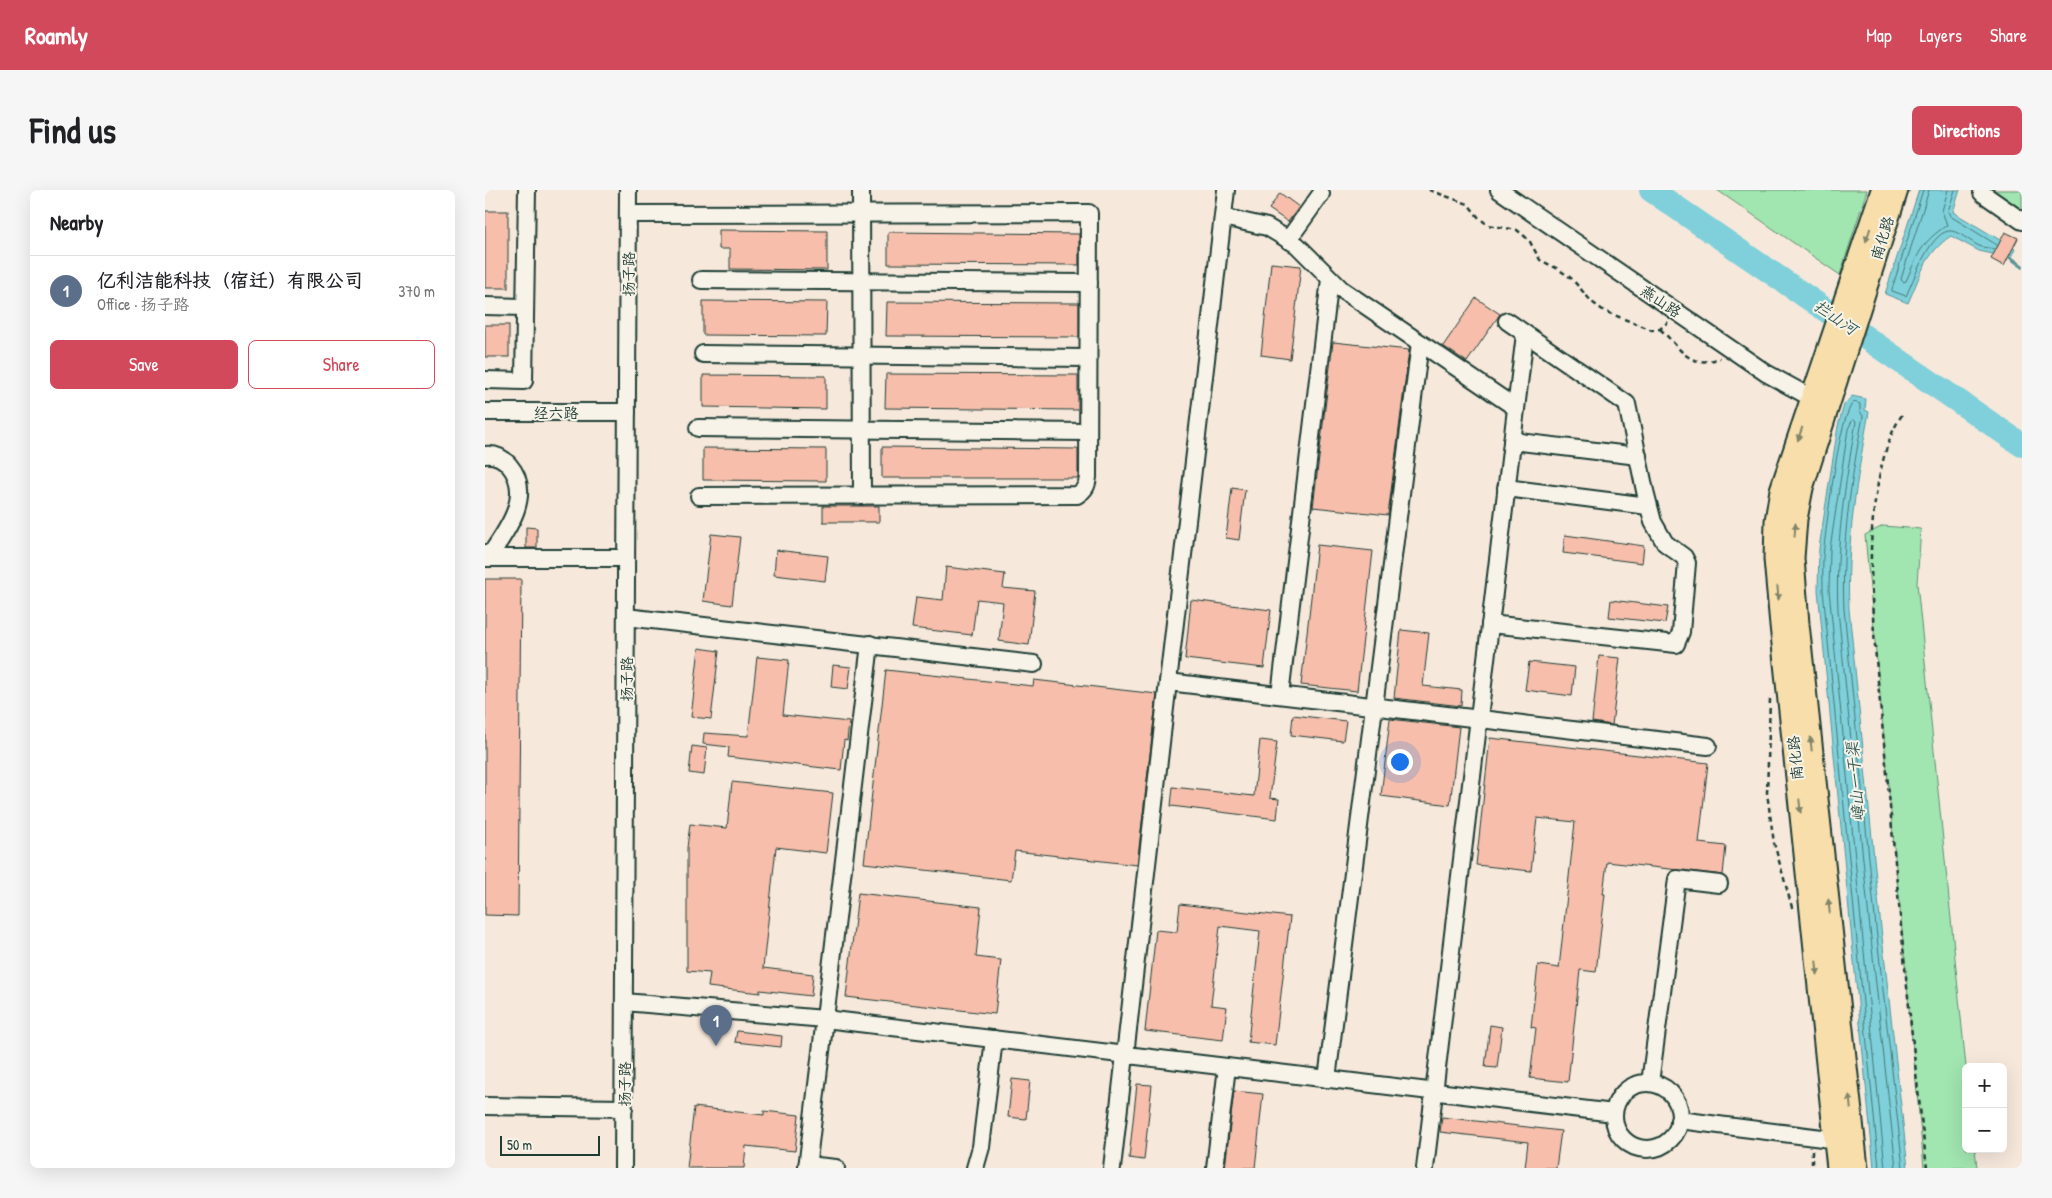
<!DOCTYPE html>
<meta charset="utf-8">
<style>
body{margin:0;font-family:"Patrick Hand","LXGW WenKai TC",sans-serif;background:#f6f6f6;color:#202124}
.controls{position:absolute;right:15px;bottom:15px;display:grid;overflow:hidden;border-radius:8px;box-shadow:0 5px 20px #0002}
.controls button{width:45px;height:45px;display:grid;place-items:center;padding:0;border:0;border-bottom:1px solid #e0e0e0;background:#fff;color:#202124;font:25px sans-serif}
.scale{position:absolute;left:15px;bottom:12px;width:100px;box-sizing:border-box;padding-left:5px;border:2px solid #1f3d34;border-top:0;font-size:14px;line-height:18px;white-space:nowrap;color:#1f3d34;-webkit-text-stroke:4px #f7f3e8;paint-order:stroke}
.you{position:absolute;left:914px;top:571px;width:18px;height:18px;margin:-12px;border:4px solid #fff;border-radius:50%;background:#1a73e8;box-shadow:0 0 0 8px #1a73e833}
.badge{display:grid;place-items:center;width:32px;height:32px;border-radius:50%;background:#d1495b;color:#fff;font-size:16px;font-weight:700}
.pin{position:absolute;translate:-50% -41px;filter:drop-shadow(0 1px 2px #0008)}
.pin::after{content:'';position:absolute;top:26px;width:18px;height:15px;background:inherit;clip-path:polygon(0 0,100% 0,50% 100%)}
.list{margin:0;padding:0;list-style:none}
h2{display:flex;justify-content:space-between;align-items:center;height:65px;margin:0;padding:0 20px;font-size:21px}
h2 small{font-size:16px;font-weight:400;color:#757577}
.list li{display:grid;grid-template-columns:32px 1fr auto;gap:15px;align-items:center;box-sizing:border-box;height:70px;padding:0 20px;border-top:1px solid #e0e0e0}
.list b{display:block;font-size:19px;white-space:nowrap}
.list p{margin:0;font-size:16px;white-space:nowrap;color:#757577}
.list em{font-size:16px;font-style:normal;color:#757577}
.actions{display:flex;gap:10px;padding:15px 20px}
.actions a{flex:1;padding:11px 0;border:1px solid #d1495b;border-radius:8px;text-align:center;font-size:18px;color:#d1495b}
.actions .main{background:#d1495b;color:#fff}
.map{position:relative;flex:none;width:1537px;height:978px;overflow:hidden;border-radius:8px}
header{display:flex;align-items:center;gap:30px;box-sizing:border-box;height:70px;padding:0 25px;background:#d1495b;color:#fff}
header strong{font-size:24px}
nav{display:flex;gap:28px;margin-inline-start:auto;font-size:18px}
.intro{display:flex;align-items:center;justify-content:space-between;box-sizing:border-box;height:120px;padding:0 30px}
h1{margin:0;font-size:35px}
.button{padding:12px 22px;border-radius:8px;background:#d1495b;color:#fff;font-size:18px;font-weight:700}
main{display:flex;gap:30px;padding:0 30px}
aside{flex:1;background:#fff;border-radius:8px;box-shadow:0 5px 20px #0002}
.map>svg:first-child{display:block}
</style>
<header>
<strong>Roamly</strong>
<nav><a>Map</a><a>Layers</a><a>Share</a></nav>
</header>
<div class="intro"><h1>Find us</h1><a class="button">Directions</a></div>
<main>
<aside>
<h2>Nearby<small></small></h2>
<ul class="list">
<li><span class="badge" style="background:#5c6f8a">1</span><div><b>亿利洁能科技（宿迁）有限公司</b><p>Office · 扬子路</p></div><em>370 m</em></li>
</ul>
<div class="actions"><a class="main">Save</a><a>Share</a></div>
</aside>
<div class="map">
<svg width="1537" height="978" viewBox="0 0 1537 978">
<rect width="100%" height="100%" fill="#f7e8dc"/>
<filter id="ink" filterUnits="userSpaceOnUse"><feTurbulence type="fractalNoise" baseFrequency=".02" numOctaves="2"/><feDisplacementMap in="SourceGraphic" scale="10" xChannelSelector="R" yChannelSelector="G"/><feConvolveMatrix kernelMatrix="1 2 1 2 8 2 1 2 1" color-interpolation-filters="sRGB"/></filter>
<g filter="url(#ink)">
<g fill="#a1e5b0" stroke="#609172">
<path d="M1232,0H1382L1355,85Z"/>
<path d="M1506,0H1537V26Z"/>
<path d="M1398,336L1436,339L1432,393L1481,877V959H1490L1492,978H1439L1380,345Z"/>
</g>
<g fill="#7fd0da" stroke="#599598">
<path d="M1434,0H1475L1468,22L1530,59L1526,68L1494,61L1466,46C1440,63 1435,87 1423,113L1400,104Z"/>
<path d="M1367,206L1381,209L1380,220L1384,222C1372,287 1361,353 1364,419L1396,738L1423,978H1389L1333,400L1334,358L1353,236L1359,215Z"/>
</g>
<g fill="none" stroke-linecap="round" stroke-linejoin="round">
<g stroke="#457876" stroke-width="1">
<path d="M1438,0L1407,99V101L1421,106C1428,92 1446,38 1467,41C1476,43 1486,52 1494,56C1499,58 1505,58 1510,59"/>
<path d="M1444,0L1416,89L1418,92L1421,91C1434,62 1436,53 1462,35L1457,21L1463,0"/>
<path d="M1470,0L1463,21L1465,26L1512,55"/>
<path d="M1394,978L1338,400C1338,386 1337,371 1339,357C1342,333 1354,224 1369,212L1375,214V221L1378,226C1366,290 1356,355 1359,419L1391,738L1418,978"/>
<path d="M1400,978L1344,400L1345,359L1363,239L1368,229L1371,232C1360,294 1350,356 1353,420L1385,739L1411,978"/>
</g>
<path stroke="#599598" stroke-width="4" d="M1526,68L1537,76"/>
<path stroke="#7fd0da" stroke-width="24" d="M1166,0L1537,255"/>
</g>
<g fill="#f6beab" stroke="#1f3d34">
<path d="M795,3L814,17L803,32L784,19Z"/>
<rect x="0" y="21" width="23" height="77"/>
<path d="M234,40L342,41V80L245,79V59H234Z"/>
<path d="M403,42L594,44V75L403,74Z"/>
<path d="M1520,42L1533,48L1519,76L1506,69Z"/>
<path d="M786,73L816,76L805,169L776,165Z"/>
<path d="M991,108L1015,124L982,172L958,156Z"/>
<path d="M218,111L342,112L341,146L218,145Z"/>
<path d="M402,112L594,113V147L401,146Z"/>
<rect x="0" y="135" width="24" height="32"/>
<path d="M848,152L924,160L903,325L828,317Z"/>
<path d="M401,184L593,185V220L400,218Z"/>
<path d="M218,185L341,186V219L218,217Z"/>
<path d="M397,257L593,259V288H397Z"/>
<path d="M218,258L341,259V291L218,290Z"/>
<path d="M747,298L760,300L754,350L741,348Z"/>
<rect x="338" y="316" width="56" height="16"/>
<path d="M41,337L52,338V358H41Z"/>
<path d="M226,344L255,347L247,415L218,411Z"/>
<path d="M1080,345L1159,356L1157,373L1078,363Z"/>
<path d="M832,355L888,361L872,501L816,495Z"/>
<path d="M291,360L343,366L340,391L289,385Z"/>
<path d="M461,377L520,384L518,398L550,401L544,455L514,451L518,412L492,409L487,445L427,438L431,407L458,410Z"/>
<path d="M0,389H36L33,726L0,725Z"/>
<path d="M706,410L786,420L779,478L700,469Z"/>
<path d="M1126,410L1183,417L1180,433L1124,427Z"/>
<path d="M916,440L944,443L938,496L977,500L976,516L909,508Z"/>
<path d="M214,458L234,461L226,529L206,527Z"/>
<path d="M1114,466L1135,468L1127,535L1107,532Z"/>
<path d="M272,467L304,470L298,525L364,532L362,551L359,550L356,580L243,567L244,557L218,554L219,543L263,546Z"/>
<path d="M1044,472L1090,477L1087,506L1040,500Z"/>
<path d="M348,475L366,477L363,499L346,497Z"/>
<path d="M401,480L548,496L549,490L672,504L652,675L530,661L526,690L379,673Z"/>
<path d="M808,525L861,531L858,551L806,545Z"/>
<path d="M905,529L974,537L965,615L896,606Z"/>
<path d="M1005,548L1223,573L1214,653L1241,656L1238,685L1122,672L1118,704H1120L1111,782L1095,780L1083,892L1045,888L1051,838L1046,837L1053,775L1074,778L1090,632L1052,628L1046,681L991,675Z"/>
<path d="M775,550L792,552L785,608L794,609L792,629L686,616L688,597L769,606Z"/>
<path d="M207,556L222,558L219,585L204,583Z"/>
<path d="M247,592L348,603L341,663L291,657L278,778L328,784L326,806L275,800V803L223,797L225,783L202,781V658L205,634L242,638Z"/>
<path d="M373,703L496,717L491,767L516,770L510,824L361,807Z"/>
<path d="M695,714L805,727L790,855L763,852L775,741L735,736L726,815L742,817L738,850L660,841L671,740L692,742Z"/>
<path d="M1005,835L1017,837L1012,878L1000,877Z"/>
<path d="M252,841L297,846L296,857L250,852Z"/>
<path d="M527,889L545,891L541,929L523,927Z"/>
<path d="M652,894L667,895L659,970L644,968Z"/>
<path d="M749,901L778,904L770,978H740Z"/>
<path d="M209,917L279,925V921L314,925L310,961L261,956L259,978H202Z"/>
<path d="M957,927L1076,941L1071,978H1040L1043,952L955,942Z"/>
</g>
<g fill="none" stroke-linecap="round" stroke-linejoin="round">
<defs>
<g id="minor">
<path d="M376,0L377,306"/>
<path d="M741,0L683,492L1223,556"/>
<path d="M1014,0L1281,183L1336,213"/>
<path d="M1497,3L1537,31"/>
<path d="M143,24L604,23L603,287C602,296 600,300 592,305L214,306"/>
<path d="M738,27L782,37L812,55L856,99L1031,218"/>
<path d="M803,50L836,4"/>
<path d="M216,90L604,93"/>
<path d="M0,116L40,117"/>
<path d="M218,164L603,168"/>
<path d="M0,190L39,191L42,0"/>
<path d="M0,222H142"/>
<path d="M213,238L603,242"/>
<path d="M1027,251L1153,266"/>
<path d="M0,265C10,264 18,268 24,275C50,305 20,343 3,368L0,363"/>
<path d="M1021,298L1163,316"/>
<path d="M0,368H141"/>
<path d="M141,427L549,474"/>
<path d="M1005,434L1191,454L1196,442L1202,373L1199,367L1180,353L1168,332L1160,301L1142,214L1022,131"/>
<path d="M795,505L845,89"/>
<path d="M139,812L340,829L1129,923"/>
<path d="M842,889L935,153"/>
<path d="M1165,893L1192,689L1234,694"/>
<circle cx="1162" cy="926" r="33"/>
<path d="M0,916L139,918"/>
<path d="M1194,930L1361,951"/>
<path d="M322,975L351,978"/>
<path d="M138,978L143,0"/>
<path d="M322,978L385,454"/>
<path d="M490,978L496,957L509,849"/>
<path d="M627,978L683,492"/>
<path d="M730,978L742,877"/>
<path d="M940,978L1040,144"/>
</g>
<g id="major">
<path d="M1353,978L1296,435L1290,369L1291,331L1296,300L1397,0"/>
<path d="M1372,978L1313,434L1308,368L1311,329L1317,298L1412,0"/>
</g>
</defs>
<use href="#minor" stroke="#1f3d34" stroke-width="20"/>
<use href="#major" stroke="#1f3d34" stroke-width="25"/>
<g stroke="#1f3d34" stroke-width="2.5" stroke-dasharray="5 4" stroke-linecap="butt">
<path d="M944,0L983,14L994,28L1003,35L1032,40L1044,50L1055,70L1073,79L1086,88L1107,112L1119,121L1167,140L1175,139L1183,132"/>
<path d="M1175,139C1196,158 1203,180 1235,168"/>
<path d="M1417,225C1394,257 1385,333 1386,373C1387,450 1397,528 1404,605C1415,730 1427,854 1442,978"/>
<path d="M1285,509L1282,603L1289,653L1308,721"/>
<path d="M1327,960V978"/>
</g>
<use href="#minor" stroke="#f7f3e8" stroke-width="16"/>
<use href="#major" stroke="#f8deab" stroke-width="21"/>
</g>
<defs><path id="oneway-solid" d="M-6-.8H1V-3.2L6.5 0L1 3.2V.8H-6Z" transform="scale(1.25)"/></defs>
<g fill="#81856a">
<use href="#oneway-solid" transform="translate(1383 45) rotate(108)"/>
<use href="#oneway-solid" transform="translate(1315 244) rotate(109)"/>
<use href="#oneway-solid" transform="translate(1310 340) rotate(-86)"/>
<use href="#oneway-solid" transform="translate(1293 403) rotate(85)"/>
<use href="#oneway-solid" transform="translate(1326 554) rotate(-96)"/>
<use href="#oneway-solid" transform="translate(1315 616) rotate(84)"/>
<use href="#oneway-solid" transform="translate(1344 716) rotate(-96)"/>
<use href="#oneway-solid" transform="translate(1332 778) rotate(84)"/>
<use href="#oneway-solid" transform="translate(1365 912) rotate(-96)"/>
</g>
</g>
<g text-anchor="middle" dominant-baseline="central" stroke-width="4" stroke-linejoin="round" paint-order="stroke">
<g font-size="15" fill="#1f3d34" stroke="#f7f3e8">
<text transform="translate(1397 48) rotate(-73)">南化路</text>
<text transform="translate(143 84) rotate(-90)">扬子路</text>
<text transform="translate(1176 111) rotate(34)">燕山路</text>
<text x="71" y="222">经六路</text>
<text transform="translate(141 489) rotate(-90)">扬子路</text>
<text transform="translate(1310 568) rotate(-96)">南化路</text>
<text transform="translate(139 894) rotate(-90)">扬子路</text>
</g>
<g font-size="16" font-style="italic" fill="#325a55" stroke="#f7f3e8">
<text transform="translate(1351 127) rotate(34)">拦山河</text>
<text transform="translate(1370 592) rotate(-95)">嶂山一干渠</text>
</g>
</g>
</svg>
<div class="controls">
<button>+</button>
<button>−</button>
</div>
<div class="scale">50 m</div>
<div class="you"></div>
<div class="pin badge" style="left:231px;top:856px;background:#5c6f8a">1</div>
</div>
</main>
